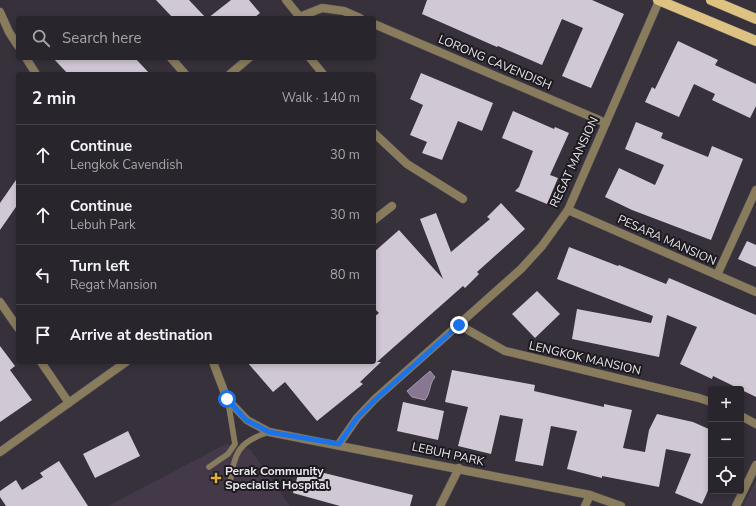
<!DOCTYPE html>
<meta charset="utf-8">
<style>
body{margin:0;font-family:"Nunito Sans",sans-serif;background:#312d34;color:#f1f3f6}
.controls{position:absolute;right:12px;bottom:12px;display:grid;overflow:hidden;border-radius:4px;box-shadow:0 2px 6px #0003}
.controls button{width:36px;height:36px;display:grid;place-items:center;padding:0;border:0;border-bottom:1px solid #454248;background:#29252c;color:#f1f3f6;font:20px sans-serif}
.stop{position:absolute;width:12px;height:12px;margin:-9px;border:3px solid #1a73e8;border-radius:50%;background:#fff}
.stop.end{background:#1a73e8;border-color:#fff;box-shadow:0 1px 4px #0008}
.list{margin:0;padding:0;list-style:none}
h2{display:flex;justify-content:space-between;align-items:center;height:52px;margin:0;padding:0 16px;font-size:17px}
h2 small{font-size:13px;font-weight:400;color:#a5a5a9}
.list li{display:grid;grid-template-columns:26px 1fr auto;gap:12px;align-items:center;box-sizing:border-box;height:60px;padding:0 16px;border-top:1px solid #454248}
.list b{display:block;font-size:15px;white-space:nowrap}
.list p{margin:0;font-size:13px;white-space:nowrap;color:#a5a5a9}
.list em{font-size:13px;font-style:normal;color:#a5a5a9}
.icon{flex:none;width:22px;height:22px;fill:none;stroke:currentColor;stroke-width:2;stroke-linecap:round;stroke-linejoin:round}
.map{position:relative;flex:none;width:756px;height:506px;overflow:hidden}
.search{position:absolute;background:#29252c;box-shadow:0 2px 6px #0003;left:16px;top:16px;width:360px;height:44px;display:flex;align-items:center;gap:10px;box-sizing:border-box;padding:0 14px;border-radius:4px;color:#a5a5a9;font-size:15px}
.panel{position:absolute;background:#29252c;box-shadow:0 2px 6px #0003;left:16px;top:72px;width:360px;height:292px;border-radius:4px}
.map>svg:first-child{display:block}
</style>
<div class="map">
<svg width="756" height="506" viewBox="0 0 756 506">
<rect width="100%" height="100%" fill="#37313b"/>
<g fill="#433949">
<path d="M226,444L250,449L290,506H108Z"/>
<path d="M756,480V506H743Z"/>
</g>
<path fill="#877791" stroke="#a498ac" d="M430,371L435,377C429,384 431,392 425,400L412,397L407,391Z"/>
<g fill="#d0c8d5">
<path d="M156,0H189L206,18H173Z"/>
<path d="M231,0H249L260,13L254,18H208Z"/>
<path d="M427,0H592L624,14L591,88L562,76L583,28L562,19L542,65L498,46L497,47L422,14Z"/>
<path d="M678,41L718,60L715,65L756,84V106L750,118L712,100L715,94L694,84L679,117L645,102L652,87L655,89Z"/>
<path d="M53,58H135L150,74H68Z"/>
<path d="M421,73L493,103L482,131L458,121L442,160L422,153L427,142L410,135L423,105L410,99Z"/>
<path d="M513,111L554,129L555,127L569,133L550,175L558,178L547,204L515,191L519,187L533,151L502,138Z"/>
<path d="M636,122L663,133L661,138L708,157L712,146L743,159L711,240L632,210L605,197L619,168L655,185L664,165L625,149Z"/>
<path d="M18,177V204L0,230V203Z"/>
<path d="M501,203L525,229L477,272L479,274L465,288L463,286L377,362H381L360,382L363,384L317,421L285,382L273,392L247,362H374V317L379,313L374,308V252L399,230L443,279L420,219L436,213L451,252L490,219L487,217Z"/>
<path d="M747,241L756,245V267L738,259Z"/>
<path d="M569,247L618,266L619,265L666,284L669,278L756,315V397L713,376L712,379L680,364L697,327L667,315L659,357L572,339L577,309L651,323L653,316L557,279Z"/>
<path d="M537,291L560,314L535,338L512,314Z"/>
<path d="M0,346L15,366L10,370L32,400L0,422Z"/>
<path d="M452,370L535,385L534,391L604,407V404L632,410L623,448L645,452L649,430L657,414L693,422L711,430V484L702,504L675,493L691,454L666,449L659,487L602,476V478L567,469L577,431L551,426L543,466L515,461L523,419L500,415L491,454L458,446L468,407L445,402Z"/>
<path d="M403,402L444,411L438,440L397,431Z"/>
<path d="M128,431L140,456L95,478L83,454Z"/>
<path d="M59,461L88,506H6L0,497V491L16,480L22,490L43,477L40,473Z"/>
<path d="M300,467L413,495L410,506H340L293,493Z"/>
</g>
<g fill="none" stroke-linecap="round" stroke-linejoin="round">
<defs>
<g id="service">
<path d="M209,467L228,454L235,444L228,401"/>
<path d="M230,483C235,452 238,442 269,432"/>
</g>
<g id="minor">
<path d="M286,0L299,16"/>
<path d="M0,12L9,32L18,46"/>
<path d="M297,18L322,8L344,11L360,18"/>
<path d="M374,24L606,123"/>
<path d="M26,58L36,74"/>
<path d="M171,58L185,74"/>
<path d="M310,58L323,74"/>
<path d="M230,74L249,58"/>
<path d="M374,133L407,164L463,199"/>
<path d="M568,210L756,292"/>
<path d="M374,220L392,206"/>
<path d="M717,275L756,190"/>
<path d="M0,302L18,328"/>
<path d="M459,325L505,351L699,398L711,402"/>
<path d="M41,362L69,403"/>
<path d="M213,362L227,399L247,420L269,432L590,495L621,506"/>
<path d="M741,416L756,424"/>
<path d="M339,444L357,418L375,399L521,269L542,246L568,210L659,1"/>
<path d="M0,452L126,362"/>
<path d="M440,506L459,468"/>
<path d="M585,506L590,495"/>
<path d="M736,506L756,465"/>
</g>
<g id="primary">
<path d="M658,0L756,41"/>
<path d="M711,0L756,19"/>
</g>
</defs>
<use href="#service" stroke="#534e57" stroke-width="6"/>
<use href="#minor" stroke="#534e57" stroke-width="9"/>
<use href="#primary" stroke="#534e57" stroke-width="11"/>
<use href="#service" stroke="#897c5d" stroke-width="5.5"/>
<use href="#minor" stroke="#897c5d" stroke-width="8"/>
<use href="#primary" stroke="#dec282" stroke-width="10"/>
</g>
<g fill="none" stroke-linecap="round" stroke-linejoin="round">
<path stroke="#1a73e8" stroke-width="5" d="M227,399L246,420L269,432L339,444L357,418L376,399L459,325"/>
</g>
<path fill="#dfb034" stroke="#1d1a1f" stroke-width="1.5" d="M214 472h4v4h4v4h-4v4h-4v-4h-4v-4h4z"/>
<g text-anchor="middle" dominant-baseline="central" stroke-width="4" stroke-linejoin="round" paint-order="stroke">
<g font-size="12" fill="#e9e5ec" stroke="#1d1a1f">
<text transform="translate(495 62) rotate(23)">LORONG CAVENDISH</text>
<text transform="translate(574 162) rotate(-65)">REGAT MANSION</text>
<text transform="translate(667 240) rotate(24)">PESARA MANSION</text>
<text transform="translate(585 358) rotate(13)">LENGKOK MANSION</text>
<text transform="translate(448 454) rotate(12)">LEBUH PARK</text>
</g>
<g font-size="12" font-weight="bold" fill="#e9e5ec" stroke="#1d1a1f" text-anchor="start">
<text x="225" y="471">Perak Community<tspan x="225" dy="14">Specialist Hospital</tspan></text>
</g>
</g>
</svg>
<div class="controls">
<button>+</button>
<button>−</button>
<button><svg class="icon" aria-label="locate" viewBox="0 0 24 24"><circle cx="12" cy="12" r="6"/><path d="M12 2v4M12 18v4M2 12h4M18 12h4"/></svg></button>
</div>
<div class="stop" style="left:227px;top:399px"></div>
<div class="stop end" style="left:459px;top:325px"></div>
<div class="search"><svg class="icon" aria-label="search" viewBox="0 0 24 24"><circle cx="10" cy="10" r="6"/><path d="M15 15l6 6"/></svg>Search here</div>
<section class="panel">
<h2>2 min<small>Walk · 140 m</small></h2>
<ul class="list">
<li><svg class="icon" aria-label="ahead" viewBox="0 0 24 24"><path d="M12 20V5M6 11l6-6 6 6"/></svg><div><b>Continue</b><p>Lengkok Cavendish</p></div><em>30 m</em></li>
<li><svg class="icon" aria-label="ahead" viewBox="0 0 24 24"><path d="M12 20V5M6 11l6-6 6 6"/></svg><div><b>Continue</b><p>Lebuh Park</p></div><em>30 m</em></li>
<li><svg class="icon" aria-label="left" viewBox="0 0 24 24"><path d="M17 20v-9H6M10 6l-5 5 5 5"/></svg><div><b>Turn left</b><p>Regat Mansion</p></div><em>80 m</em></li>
<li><svg class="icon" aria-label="arrive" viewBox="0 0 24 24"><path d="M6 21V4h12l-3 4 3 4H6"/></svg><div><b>Arrive at destination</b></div></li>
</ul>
</section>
</div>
